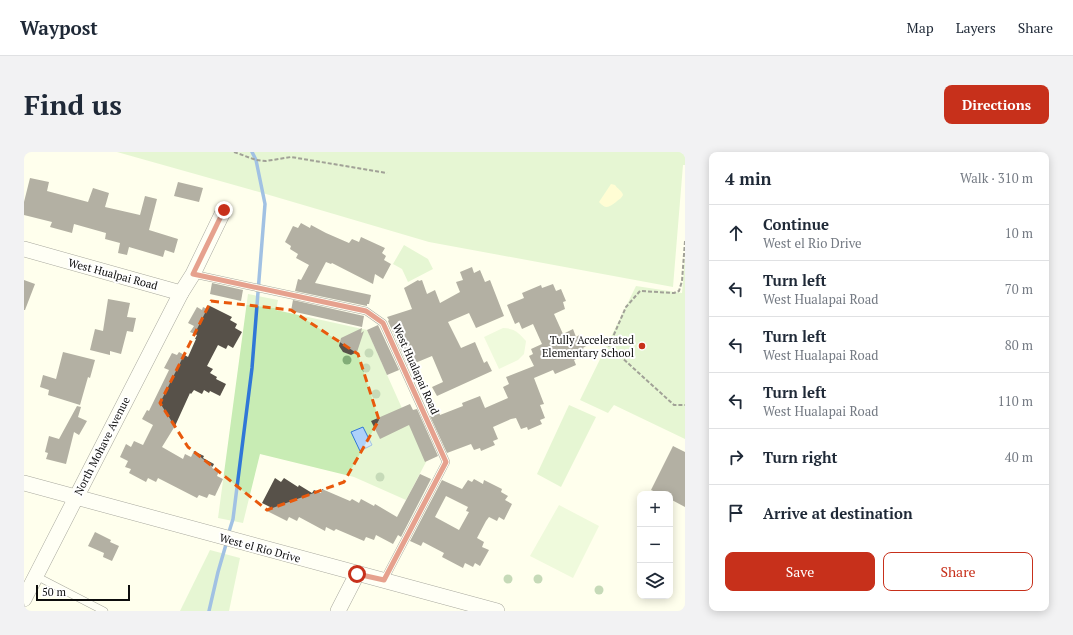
<!DOCTYPE html>
<meta charset="utf-8">
<style>
body{margin:0;font-family:"PT Serif",serif;background:#f2f2f3;color:#1f2937}
.controls{position:absolute;right:12px;bottom:12px;display:grid;overflow:hidden;border-radius:8px;box-shadow:0 2px 10px #0003}
.controls button{width:36px;height:36px;display:grid;place-items:center;padding:0;border:0;border-bottom:1px solid #e0e1e3;background:#fff;color:#1f2937;font:20px sans-serif}
.scale{position:absolute;left:12px;bottom:10px;width:94px;box-sizing:border-box;padding-left:4px;border:2px solid #0d0d0d;border-top:0;font-size:11px;line-height:14px;white-space:nowrap;color:#0d0d0d;-webkit-text-stroke:3px #fff;paint-order:stroke}
.stop{position:absolute;width:12px;height:12px;margin:-9px;border:3px solid #c7301b;border-radius:50%;background:#fff}
.stop.end{background:#c7301b;border-color:#fff;box-shadow:0 1px 4px #0008}
.list{margin:0;padding:0;list-style:none}
h2{display:flex;justify-content:space-between;align-items:center;height:52px;margin:0;padding:0 16px;font-size:17px}
h2 small{font-size:13px;font-weight:400;color:#747a83}
.list li{display:grid;grid-template-columns:26px 1fr auto;gap:12px;align-items:center;box-sizing:border-box;height:56px;padding:0 16px;border-top:1px solid #e0e1e3}
.list b{display:block;font-size:15px;white-space:nowrap}
.list p{margin:0;font-size:13px;white-space:nowrap;color:#747a83}
.list em{font-size:13px;font-style:normal;color:#747a83}
.actions{display:flex;gap:8px;padding:12px 16px}
.actions a{flex:1;padding:9px 0;border:1px solid #c7301b;border-radius:8px;text-align:center;font-size:14px;color:#c7301b}
.actions .main{background:#c7301b;color:#fff}
.icon{flex:none;width:22px;height:22px;fill:none;stroke:currentColor;stroke-width:2;stroke-linecap:round;stroke-linejoin:round}
.map{position:relative;flex:none;width:661px;height:459px;overflow:hidden;border-radius:8px}
header{display:flex;align-items:center;gap:24px;box-sizing:border-box;height:56px;padding:0 20px;background:#fff;border-bottom:1px solid #e0e1e3}
header strong{font-size:19px}
nav{display:flex;gap:22px;margin-inline-start:auto;font-size:14px}
.intro{display:flex;align-items:center;justify-content:space-between;box-sizing:border-box;height:96px;padding:0 24px}
h1{margin:0;font-size:28px}
.button{padding:10px 18px;border-radius:8px;background:#c7301b;color:#fff;font-size:14px;font-weight:700}
main{display:flex;gap:24px;padding:0 24px}
aside{flex:1;background:#fff;border-radius:8px;box-shadow:0 2px 10px #0003}
.map>svg:first-child{display:block}
</style>
<header>
<strong>Waypost</strong>
<nav><a>Map</a><a>Layers</a><a>Share</a></nav>
</header>
<div class="intro"><h1>Find us</h1><a class="button">Directions</a></div>
<main>
<div class="map">
<svg width="661" height="459" viewBox="0 0 661 459">
<rect width="100%" height="100%" fill="#ffffed"/>
<g fill="#c8ecb4">
<path d="M93,0H661V13H659L649,135L405,90L228,38Z"/>
<path d="M380,93L404,107L409,117L384,130L378,117L369,112Z"/>
<path d="M661,103V287L590,253L584,261L556,248L612,134L658,141Z"/>
<path d="M224,142L254,148L252,158L343,178L402,310L382,348L330,325L236,302L219,371L194,366Z"/>
<path d="M545,253L572,265L537,335L513,322Z"/>
<path d="M186,398L216,406L205,459H156Z"/>
</g>
<path fill="#fffbb6" d="M587,32L591,33C593,37 598,38 599,43C597,47 595,47 592,50C585,55 582,58 575,50Z"/>
<g fill="#dcf3c7">
<path d="M479,176C490,176 495,181 502,189L500,202L494,208L475,217L460,185Z"/>
<path d="M535,353L575,374L549,426L506,404Z"/>
</g>
<path fill="#aed1fa" stroke="#3077d7" d="M339,275L348,293L336,299L327,280Z"/>
<g fill="none" stroke-linecap="round" stroke-linejoin="round">
<g stroke="#3077d7" stroke-width="3.5">
<path d="M204,383L209,367L228,216L241,52L232,8L228,0"/>
<path d="M185,459L194,420L203,389"/>
</g>
</g>
<g fill="#575149" fill-rule="evenodd">
<path d="M6,26L25,30L23,39L64,50L69,36L85,41L81,55L116,63L121,44L133,47L125,78L154,87L150,101L141,98L139,105L105,95L103,103L94,101L96,91L81,87L82,81L50,72L48,81L26,75L28,70L0,63V50Z"/>
<path d="M154,30L179,36L175,50L150,44Z"/>
<path d="M277,71L286,76L287,73L302,81L325,91L328,87L335,90L337,85L361,96L358,101L362,104L360,108L367,112L359,127L351,122L349,132L308,111L307,112L302,110L291,131L347,143L345,152H343V154L271,139L274,127L277,128L285,113L272,106L274,102L266,97L267,94L261,90L269,74L274,76Z"/>
<path d="M448,115L450,121L456,118L461,130L466,128L480,164L452,176L445,161L424,170L437,196L451,190L460,211L463,209L468,219L413,244L408,235L419,230L408,204L384,214L364,169L365,168L363,165L388,157L380,136L394,128L395,129L398,128L403,142L411,138L416,151L436,140L432,130L439,128L436,120Z"/>
<path d="M0,128L11,132L1,158H0Z"/>
<path d="M188,131L219,138L217,149L186,142Z"/>
<path d="M529,132L532,139L537,137L542,149L539,150L541,157L530,162L539,182L549,177L552,185L557,182L562,194L559,196L562,202L550,208L552,213L531,222L529,218L510,226L520,252L516,253L521,266L516,268L518,272L504,278L503,275L497,277L492,266L487,267L469,275L474,287L469,289L471,293L457,299L456,296L450,298L447,292L423,301L406,264L415,260L416,263L439,254L438,251L456,244L461,256L484,246L479,235L485,232L482,225L510,214L505,204L509,202L507,197L518,192L509,172L498,177L495,170L491,172L483,153L500,146L498,141L517,133L518,136Z"/>
<path d="M84,147L106,151L103,165L112,166L109,180L103,179L97,202L86,199V203L66,198L71,177L79,179Z"/>
<path d="M269,148L340,164L338,175L267,159Z"/>
<path d="M184,153L208,165L206,168L213,172L211,176L218,180L209,196L204,193L202,197L194,193L183,214L189,217L186,221L193,225L192,227L202,232L196,244L186,239L185,241L180,238L178,242L170,238L167,242L166,241L151,274L138,295L159,307L161,302L167,305L170,299L180,304L179,306L190,312L188,316L195,319L193,324L199,327L191,344L185,342L183,346L175,343L173,346L134,326L132,330L124,326L122,330L105,321L107,317L101,315L104,309L96,305L102,292L107,295L110,289L119,293L129,273L118,267L123,258L125,259L145,218L140,216L148,201L153,203L155,200L164,205L172,187H171L173,183L166,180L170,174L164,171L173,155L178,158L179,155L183,157Z"/>
<path d="M354,173L375,218L363,223L343,178Z"/>
<path d="M338,176L337,181L340,179L333,200L327,203L319,200L315,194L317,186Z"/>
<path d="M39,200L71,208L66,226L64,225L56,253L24,243L25,238L16,235L19,223L32,227Z"/>
<path d="M386,252L389,258L393,257L414,304L401,310L385,273L356,287L347,269Z"/>
<path d="M53,254L57,255L54,265L63,269L55,283L50,280L42,312L22,307L24,301L21,300L25,284L35,287Z"/>
<path d="M649,294L661,300V355L646,347V342H636L627,338Z"/>
<path d="M396,322L407,327L377,385L374,383L369,392L352,383L350,388L342,385L340,389L312,377L310,379L302,375L301,379L275,365L273,369L265,365L263,369L243,359L246,355L238,351L251,326L257,330L260,326L274,335L275,333L288,341L290,338L297,341L298,337L326,349L328,347L335,351L337,347L350,354L351,352L373,365Z"/>
<path d="M450,327L459,332L460,328L478,337L477,340L484,344L481,348L488,352L480,368L475,365L473,369L465,365L462,369L453,386L460,390L458,395L465,398L456,414L451,411L449,415L441,411L439,416L418,405L420,401L399,390L397,394L386,389L418,328L438,337L444,328L448,330ZM422,344L444,355L442,359L445,360L435,378L411,365Z"/>
<path d="M71,380L87,388L86,390L95,394L88,409L79,405L80,401L64,394Z"/>
</g>
<g fill="none" stroke-linecap="round" stroke-linejoin="round">
<defs>
<g id="service">
<path d="M169,122L342,159L359,171L422,310L360,428"/>
<path d="M12,424L80,459"/>
</g>
<g id="minor">
<path d="M0,97L157,141L169,122L200,58"/>
<path d="M0,331L473,459"/>
<path d="M0,447L157,141"/>
<path d="M314,459L333,422"/>
</g>
</defs>
<use href="#service" stroke="#404040" stroke-width="8"/>
<use href="#minor" stroke="#404040" stroke-width="16"/>
<g stroke="#2f2f2f" stroke-width="2" stroke-dasharray="4 2" stroke-linecap="butt">
<path d="M210,0L232,8L242,9L267,5L363,21"/>
<path d="M661,89L658,129L655,139L650,141L616,139L602,155L585,194L650,253H661"/>
</g>
<use href="#service" stroke="#fff" stroke-width="7"/>
<use href="#minor" stroke="#fff" stroke-width="15"/>
</g>
<g fill="#82ad78">
<circle cx="345" cy="201" r="4.5"/>
<circle cx="323" cy="208" r="4.5"/>
<circle cx="342" cy="216" r="4.5"/>
<circle cx="352" cy="242" r="4.5"/>
<circle cx="356" cy="325" r="4.5"/>
<circle cx="484" cy="427" r="4.5"/>
<circle cx="514" cy="427" r="4.5"/>
<circle cx="575" cy="438" r="4.5"/>
</g>
<g fill="none" stroke-linecap="round" stroke-linejoin="round">
<path stroke="#c7301b" stroke-width="5" d="M200,58L169,122L342,159L359,171L422,310L360,428L333,422"/>
</g>
<path d="M0 0H661V459H0ZM187,149L267,158L334,202L355,268L320,330L243,358L164,295L136,251Z" fill="#ffffed" fill-opacity=".55" fill-rule="evenodd"/>
<path fill="none" stroke="#e8590c" stroke-width="3" stroke-dasharray="8 5" stroke-linejoin="round" d="M187,149L267,158L334,202L355,268L320,330L243,358L164,295L136,251Z"/>
<circle fill="#c7301b" stroke="#fff" stroke-width="1.5" cx="618" cy="194" r="4"/>
<g text-anchor="middle" dominant-baseline="central" stroke-width="4" stroke-linejoin="round" paint-order="stroke">
<g font-size="11" fill="#0d0d0d" stroke="#fff">
<text transform="translate(89 122) rotate(15)">West Hualpai Road</text>
<text transform="translate(392 217) rotate(66)">West Hualapai Road</text>
<text transform="translate(78 294) rotate(-63)">North Mohave Avenue</text>
<text transform="translate(236 396) rotate(15)">West el Rio Drive</text>
</g>
<g font-size="11" fill="#0d0d0d" stroke="#fff" text-anchor="end">
<text x="610" y="188">Tully Accelerated<tspan x="610" dy="13">Elementary School</tspan></text>
</g>
</g>
</svg>
<div class="controls">
<button>+</button>
<button>−</button>
<button><svg class="icon" aria-label="layers" viewBox="0 0 24 24"><path d="M12 4l9 5-9 5-9-5zM3 14l9 5 9-5"/></svg></button>
</div>
<div class="scale">50 m</div>
<div class="stop" style="left:333px;top:422px"></div>
<div class="stop end" style="left:200px;top:58px"></div>
</div>
<aside>
<h2>4 min<small>Walk · 310 m</small></h2>
<ul class="list">
<li><svg class="icon" aria-label="ahead" viewBox="0 0 24 24"><path d="M12 20V5M6 11l6-6 6 6"/></svg><div><b>Continue</b><p>West el Rio Drive</p></div><em>10 m</em></li>
<li><svg class="icon" aria-label="left" viewBox="0 0 24 24"><path d="M17 20v-9H6M10 6l-5 5 5 5"/></svg><div><b>Turn left</b><p>West Hualapai Road</p></div><em>70 m</em></li>
<li><svg class="icon" aria-label="left" viewBox="0 0 24 24"><path d="M17 20v-9H6M10 6l-5 5 5 5"/></svg><div><b>Turn left</b><p>West Hualapai Road</p></div><em>80 m</em></li>
<li><svg class="icon" aria-label="left" viewBox="0 0 24 24"><path d="M17 20v-9H6M10 6l-5 5 5 5"/></svg><div><b>Turn left</b><p>West Hualapai Road</p></div><em>110 m</em></li>
<li><svg class="icon" aria-label="right" viewBox="0 0 24 24"><path d="M7 20v-9h11M14 6l5 5-5 5"/></svg><div><b>Turn right</b></div><em>40 m</em></li>
<li><svg class="icon" aria-label="arrive" viewBox="0 0 24 24"><path d="M6 21V4h12l-3 4 3 4H6"/></svg><div><b>Arrive at destination</b></div></li>
</ul>
<div class="actions"><a class="main">Save</a><a>Share</a></div>
</aside>
</main>
